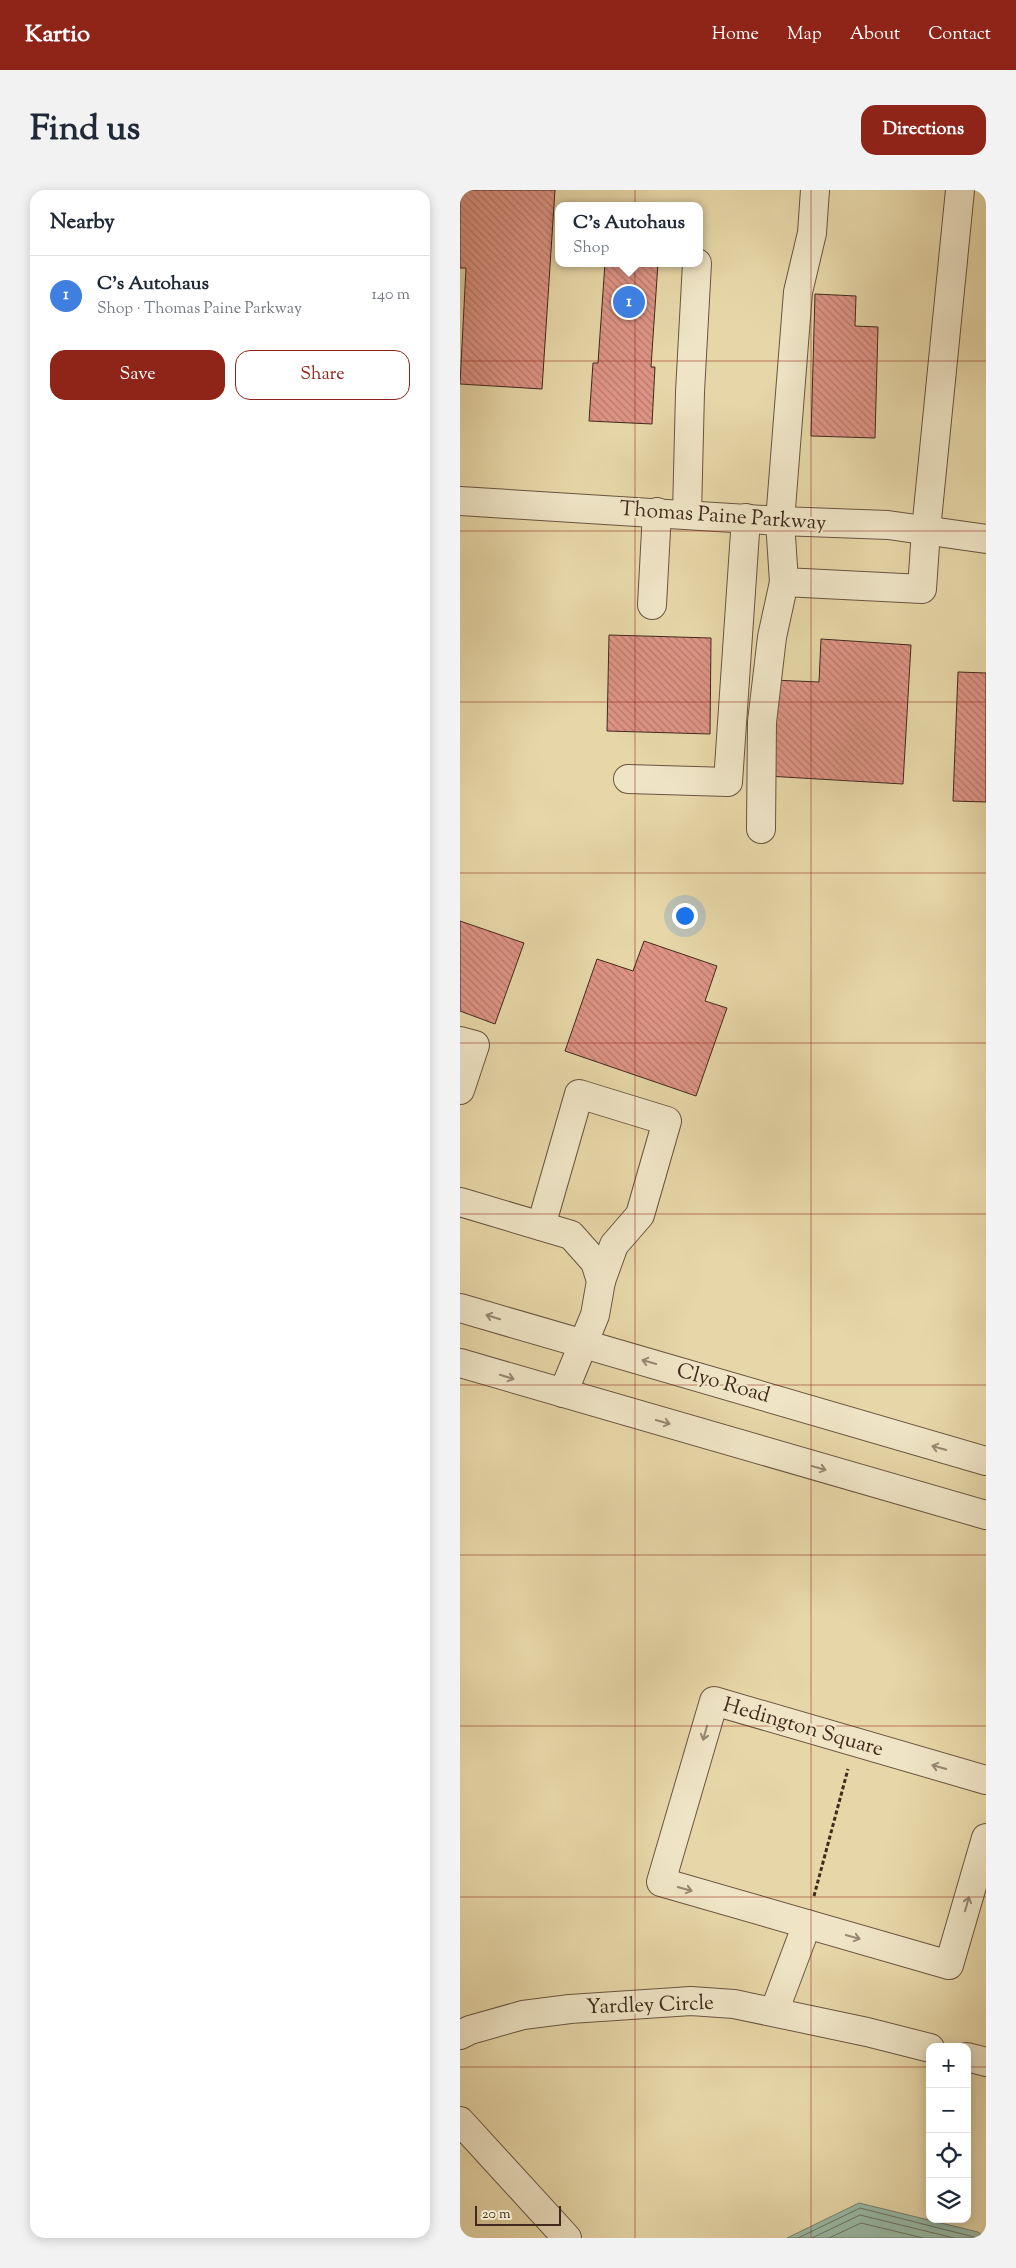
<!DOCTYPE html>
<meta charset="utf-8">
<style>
body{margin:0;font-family:"Sorts Mill Goudy",serif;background:#f2f2f3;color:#1f2937}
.controls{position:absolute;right:15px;bottom:15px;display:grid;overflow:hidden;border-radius:10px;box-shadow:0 2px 12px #0003}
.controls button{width:45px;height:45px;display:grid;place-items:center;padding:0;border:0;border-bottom:1px solid #e0e1e3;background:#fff;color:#1f2937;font:25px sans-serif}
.scale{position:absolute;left:15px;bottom:12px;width:86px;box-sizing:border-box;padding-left:5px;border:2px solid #41291d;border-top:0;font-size:14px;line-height:18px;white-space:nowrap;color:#41291d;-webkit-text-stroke:4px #efe5c6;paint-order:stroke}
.you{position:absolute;left:224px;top:725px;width:18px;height:18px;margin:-12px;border:4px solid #fff;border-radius:50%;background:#1a73e8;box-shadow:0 0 0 8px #1a73e833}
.badge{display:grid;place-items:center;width:32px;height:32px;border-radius:50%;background:#8f2418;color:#fff;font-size:16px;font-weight:700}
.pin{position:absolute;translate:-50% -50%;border:2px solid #fff;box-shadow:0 1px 5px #0006}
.popup{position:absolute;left:95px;top:12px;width:148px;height:65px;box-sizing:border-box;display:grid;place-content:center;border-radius:10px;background:#fff;filter:drop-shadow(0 1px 4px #0005);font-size:16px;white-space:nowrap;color:#747a83}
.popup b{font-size:19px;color:#1f2937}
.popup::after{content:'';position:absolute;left:50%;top:100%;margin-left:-10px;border:10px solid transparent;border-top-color:#fff}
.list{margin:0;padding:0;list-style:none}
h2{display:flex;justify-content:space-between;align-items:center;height:65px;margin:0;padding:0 20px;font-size:21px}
h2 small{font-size:16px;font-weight:400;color:#747a83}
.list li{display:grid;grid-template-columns:32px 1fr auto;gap:15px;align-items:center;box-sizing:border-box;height:80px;padding:0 20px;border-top:1px solid #e0e1e3}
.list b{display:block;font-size:19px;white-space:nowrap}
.list p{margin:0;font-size:16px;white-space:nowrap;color:#747a83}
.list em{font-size:16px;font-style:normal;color:#747a83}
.actions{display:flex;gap:10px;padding:15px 20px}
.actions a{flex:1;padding:11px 0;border:1px solid #8f2418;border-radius:15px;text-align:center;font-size:18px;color:#8f2418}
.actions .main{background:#8f2418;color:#fff}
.icon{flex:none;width:28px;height:28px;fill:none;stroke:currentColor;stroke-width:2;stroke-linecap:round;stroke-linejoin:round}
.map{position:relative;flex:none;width:526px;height:2048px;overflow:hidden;border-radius:15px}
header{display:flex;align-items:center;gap:30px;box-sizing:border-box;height:70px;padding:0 25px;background:#8f2418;color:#fff}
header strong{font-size:24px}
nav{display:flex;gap:28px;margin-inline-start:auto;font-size:18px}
.intro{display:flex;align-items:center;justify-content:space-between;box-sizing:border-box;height:120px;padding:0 30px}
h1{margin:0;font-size:35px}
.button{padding:12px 22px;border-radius:15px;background:#8f2418;color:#fff;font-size:18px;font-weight:700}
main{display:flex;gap:30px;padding:0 30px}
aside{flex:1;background:#fff;border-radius:15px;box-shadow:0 2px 12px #0003}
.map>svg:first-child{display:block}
</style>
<header>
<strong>Kartio</strong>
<nav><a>Home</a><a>Map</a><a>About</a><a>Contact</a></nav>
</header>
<div class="intro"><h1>Find us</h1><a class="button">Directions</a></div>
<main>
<aside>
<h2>Nearby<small></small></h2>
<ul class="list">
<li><span class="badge" style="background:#3f7fe0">1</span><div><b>C's Autohaus</b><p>Shop · Thomas Paine Parkway</p></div><em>140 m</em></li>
</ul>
<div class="actions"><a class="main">Save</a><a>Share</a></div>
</aside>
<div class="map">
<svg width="526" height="2048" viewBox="0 0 526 2048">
<defs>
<pattern id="building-back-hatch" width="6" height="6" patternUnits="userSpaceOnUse" patternTransform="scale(1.25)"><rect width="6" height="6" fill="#de9485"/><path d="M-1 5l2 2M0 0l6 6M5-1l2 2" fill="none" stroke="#b6796c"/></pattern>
</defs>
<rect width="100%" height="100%" fill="#e7d7a8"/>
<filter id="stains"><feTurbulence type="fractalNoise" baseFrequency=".004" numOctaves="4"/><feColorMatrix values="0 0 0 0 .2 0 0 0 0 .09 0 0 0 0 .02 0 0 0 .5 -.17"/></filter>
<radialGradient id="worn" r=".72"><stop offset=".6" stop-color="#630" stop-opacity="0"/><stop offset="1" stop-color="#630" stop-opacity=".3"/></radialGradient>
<path fill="#97baa7" stroke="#758070" d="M399,2013L518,2042L526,2048H327Z"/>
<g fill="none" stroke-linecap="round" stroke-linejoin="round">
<g stroke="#6c7262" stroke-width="1">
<path d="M338,2048L400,2018L518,2048"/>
<path d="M352,2048L400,2025L494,2048"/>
<path d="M369,2048L401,2033L463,2048"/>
</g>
</g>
<g fill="url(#building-back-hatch)" stroke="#41291d">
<path d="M0,0H95L82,199L0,194L6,78H0Z"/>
<path d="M145,73H198L191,177H195L192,234L129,231L133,173H138Z"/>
<path d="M355,104L396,106L395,136L418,137L415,248L351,246Z"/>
<path d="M149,445L251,448L250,544L147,541Z"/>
<path d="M361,449L451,455L443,594L307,586L313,490L359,492Z"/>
<path d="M498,482L526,483V612L493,611Z"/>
<path d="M0,731L64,753L35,834L0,821Z"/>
<path d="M184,751L257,776L245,811L267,818L236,906L105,861L137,769L173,781Z"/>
</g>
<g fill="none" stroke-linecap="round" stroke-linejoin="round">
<defs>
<g id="minor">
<path d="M355,0L352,43L338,102L320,331L324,392L462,399L466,340L500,0"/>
<path d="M0,311L320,331L428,335L526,349"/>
<path d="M227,324L230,202L237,73"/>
<path d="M192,415L197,322"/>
<path d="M168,589L268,592L286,328"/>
<path d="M301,639L302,532L312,447L324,392"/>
<path d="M0,851L15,855L0,900"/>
<path d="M0,1012L111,1045L135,1072L141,1091L135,1125L103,1203"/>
<path d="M81,1036L119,904L207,931L180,1025L154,1055L141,1091"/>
<path d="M0,1118L526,1271"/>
<path d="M0,1173L526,1325"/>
<path d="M526,1590L254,1511L201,1692L489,1775L526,1648"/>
<path d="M314,1822L347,1734"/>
<path d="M0,1845L10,1840L63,1825L110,1819L231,1811L274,1814L407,1842L470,1858"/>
<path d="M507,1867L526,1872"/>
<path d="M0,1931L107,2048"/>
</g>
</defs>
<use href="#minor" stroke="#6a5440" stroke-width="30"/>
<path stroke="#41291d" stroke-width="3" stroke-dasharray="4 2.5" stroke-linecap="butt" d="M354,1706L388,1579"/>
<use href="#minor" stroke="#efe5c6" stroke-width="28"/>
</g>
<defs><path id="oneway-shaft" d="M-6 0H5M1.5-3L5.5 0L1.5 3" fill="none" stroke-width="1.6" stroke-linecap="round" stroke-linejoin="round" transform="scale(1.25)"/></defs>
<g stroke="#988772">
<use href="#oneway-shaft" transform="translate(33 1127) rotate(-163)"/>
<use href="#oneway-shaft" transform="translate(189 1172) rotate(-164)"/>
<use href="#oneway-shaft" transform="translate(47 1187) rotate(17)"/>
<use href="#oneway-shaft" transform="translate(203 1232) rotate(16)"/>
<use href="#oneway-shaft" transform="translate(479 1258) rotate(-164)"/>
<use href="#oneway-shaft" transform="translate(359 1278) rotate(16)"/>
<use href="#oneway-shaft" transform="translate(245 1543) rotate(106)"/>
<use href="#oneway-shaft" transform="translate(479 1577) rotate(-164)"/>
<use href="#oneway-shaft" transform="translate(225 1699) rotate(16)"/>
<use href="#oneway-shaft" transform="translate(507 1714) rotate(-74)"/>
<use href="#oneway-shaft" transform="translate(393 1747) rotate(16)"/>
</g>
<path fill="none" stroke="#8f2418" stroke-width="1" stroke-opacity="0.55" d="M175,0V2048M351,0V2048M0,171H526M0,341H526M0,512H526M0,683H526M0,853H526M0,1024H526M0,1195H526M0,1365H526M0,1536H526M0,1707H526M0,1877H470M507,1877H526"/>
<g text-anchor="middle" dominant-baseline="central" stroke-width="4.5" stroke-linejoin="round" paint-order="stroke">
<g font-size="21" fill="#41291d" stroke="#efe5c6">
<text transform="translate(263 327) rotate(4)">Thomas Paine Parkway</text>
<text transform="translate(263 1194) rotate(16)">Clyo Road</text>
<text transform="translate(343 1538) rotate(16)">Hedington Square</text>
<text transform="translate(190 1816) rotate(-2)">Yardley Circle</text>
</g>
</g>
<rect width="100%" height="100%" filter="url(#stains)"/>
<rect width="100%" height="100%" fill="url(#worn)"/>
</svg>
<div class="controls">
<button>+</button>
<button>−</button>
<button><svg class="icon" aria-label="locate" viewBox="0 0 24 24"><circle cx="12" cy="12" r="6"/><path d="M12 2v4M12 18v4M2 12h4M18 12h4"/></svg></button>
<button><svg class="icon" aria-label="layers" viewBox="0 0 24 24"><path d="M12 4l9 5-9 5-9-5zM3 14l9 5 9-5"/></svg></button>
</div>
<div class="scale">20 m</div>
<div class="you"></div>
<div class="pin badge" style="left:169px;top:112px;background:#3f7fe0">1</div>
<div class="popup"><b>C's Autohaus</b>Shop</div>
</div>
</main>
